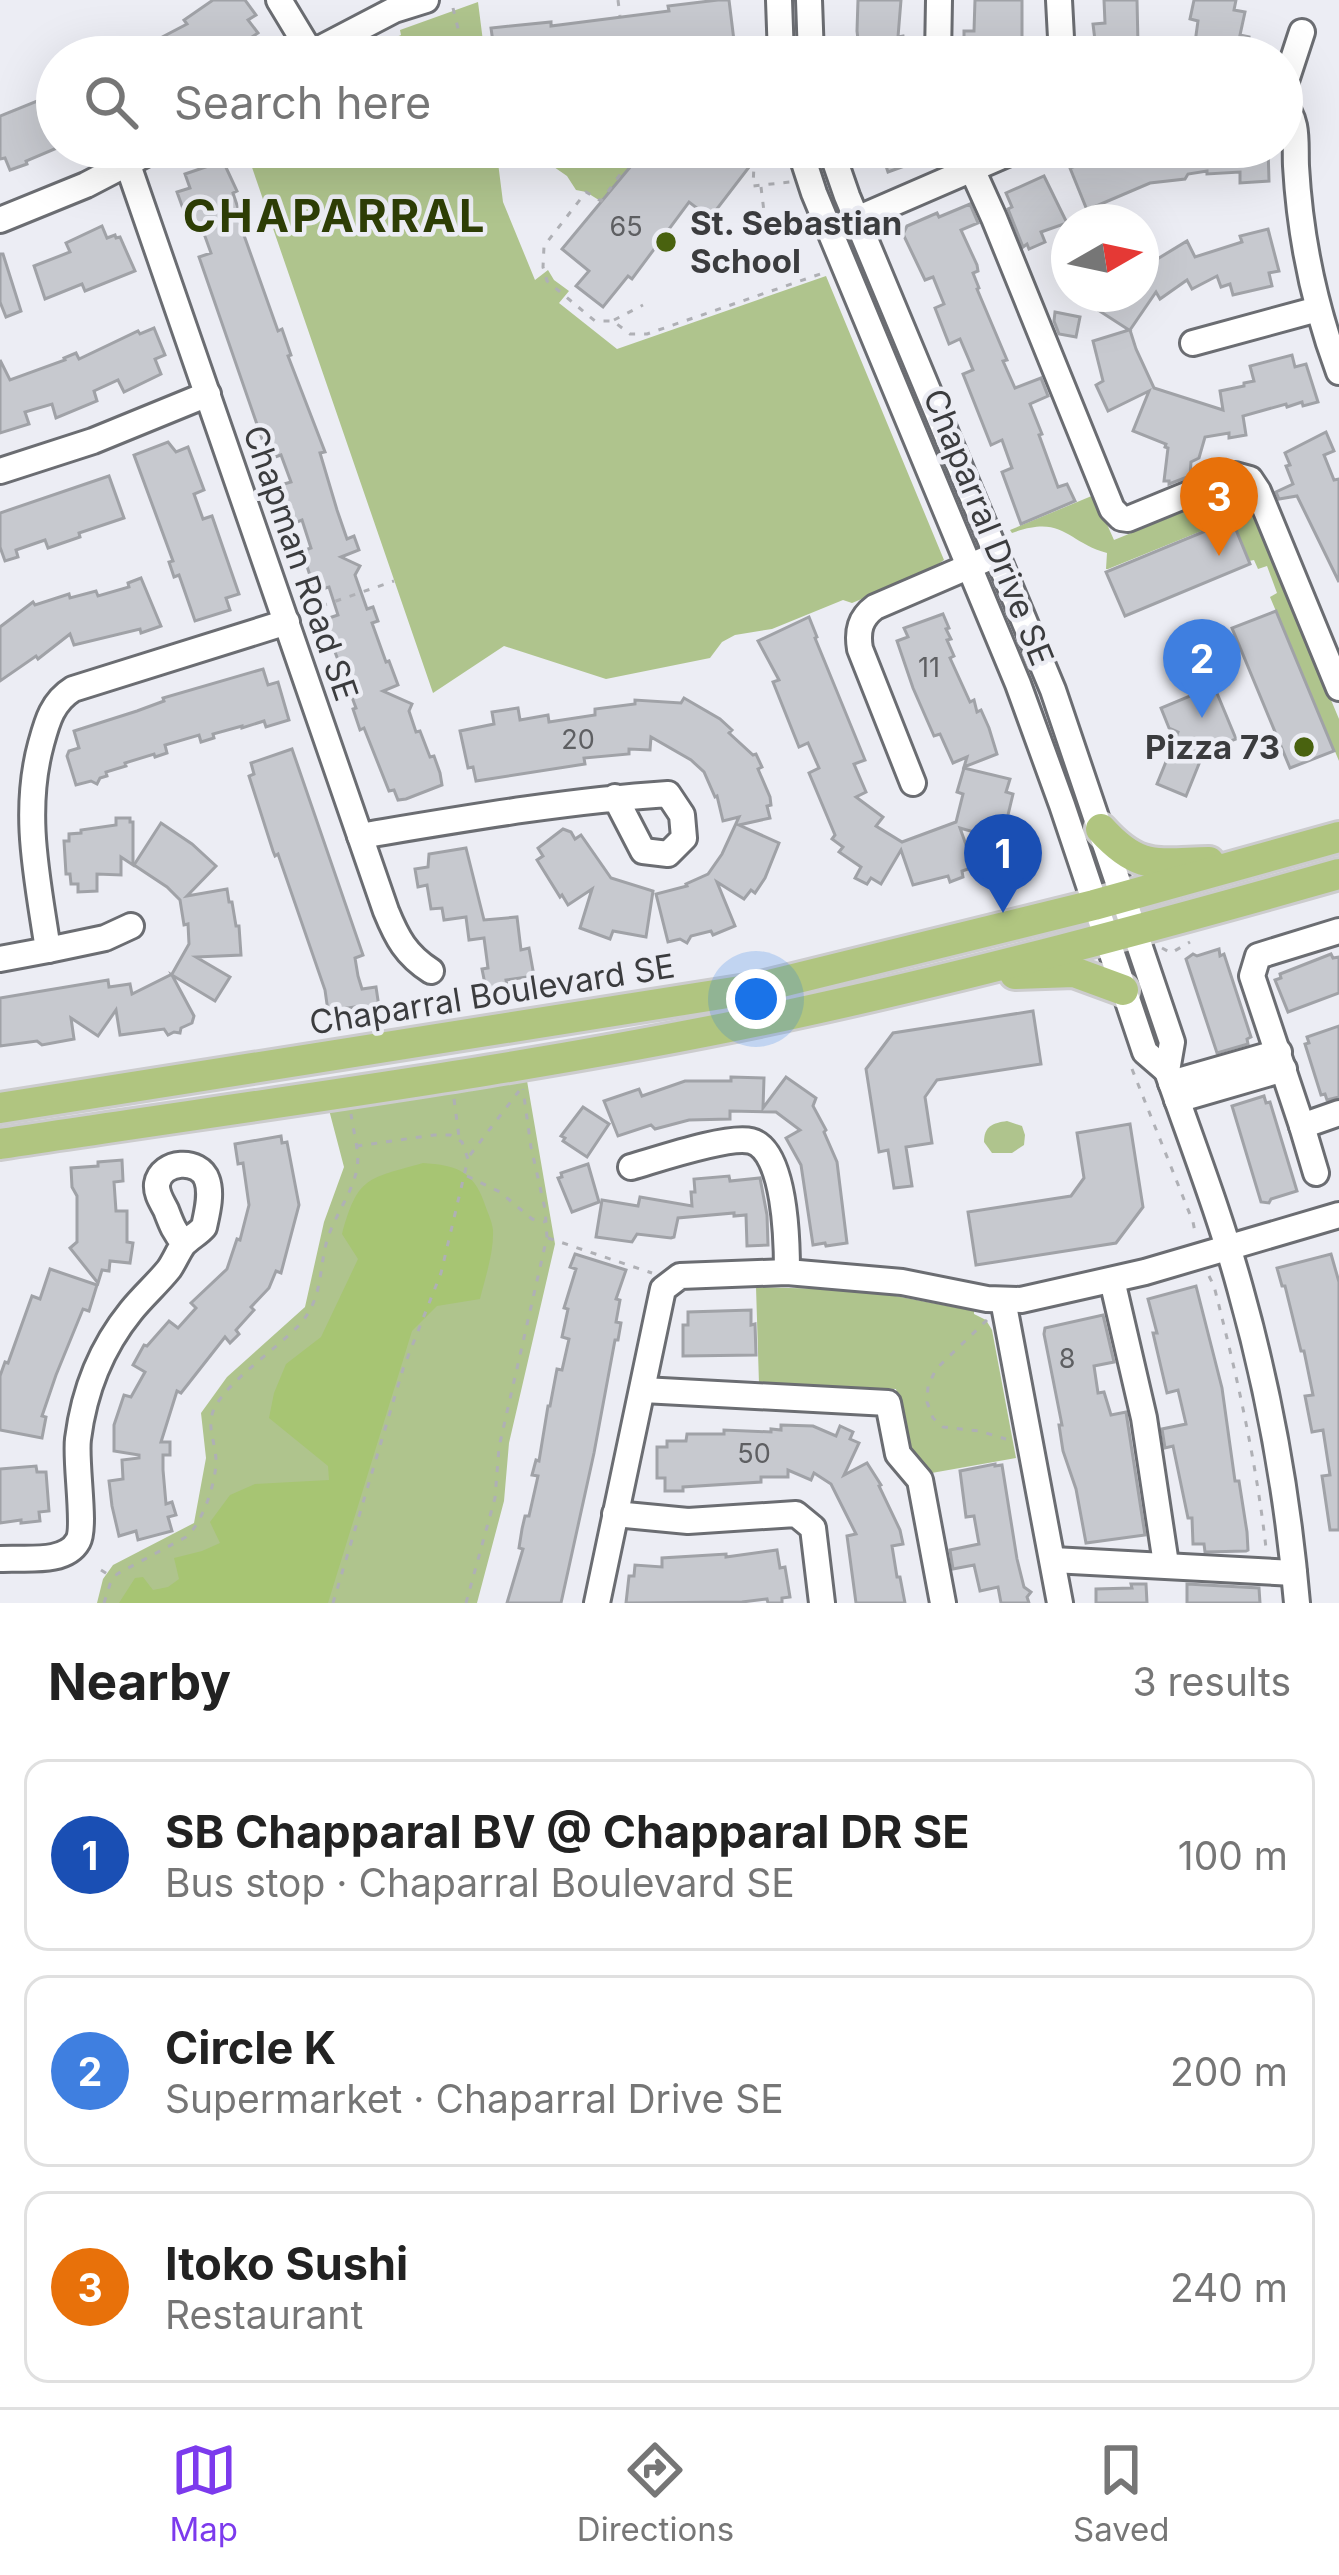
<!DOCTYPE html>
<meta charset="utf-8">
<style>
body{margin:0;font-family:Inter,sans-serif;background:#f6f6f6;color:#222}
.compass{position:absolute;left:1051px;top:204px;width:108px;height:108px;border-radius:50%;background:#fff;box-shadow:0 12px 48px #0002;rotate:81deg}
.you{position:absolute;left:756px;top:999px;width:42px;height:42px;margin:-30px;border:9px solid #fff;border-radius:50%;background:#1a73e8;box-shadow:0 0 0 18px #1a73e833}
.badge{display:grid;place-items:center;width:78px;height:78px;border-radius:50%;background:#7c3aed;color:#fff;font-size:39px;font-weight:700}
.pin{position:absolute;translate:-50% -99px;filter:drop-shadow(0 3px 6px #0008)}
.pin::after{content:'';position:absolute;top:63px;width:42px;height:36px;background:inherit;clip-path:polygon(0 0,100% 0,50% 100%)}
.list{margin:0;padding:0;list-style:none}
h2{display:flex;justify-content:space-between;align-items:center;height:156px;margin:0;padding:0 48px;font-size:51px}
h2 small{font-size:39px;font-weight:400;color:#767676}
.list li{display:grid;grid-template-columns:78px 1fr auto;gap:36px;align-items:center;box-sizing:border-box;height:192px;margin:0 24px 24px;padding:0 24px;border:3px solid #e0e0e0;border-radius:24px}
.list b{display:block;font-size:45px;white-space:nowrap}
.list p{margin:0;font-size:39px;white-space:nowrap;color:#767676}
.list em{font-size:39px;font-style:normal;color:#767676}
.icon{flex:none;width:66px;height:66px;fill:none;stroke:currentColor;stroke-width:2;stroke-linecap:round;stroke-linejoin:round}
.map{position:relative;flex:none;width:1339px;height:1603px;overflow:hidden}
.search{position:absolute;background:#fff;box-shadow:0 12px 48px #0002;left:36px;right:36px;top:36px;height:132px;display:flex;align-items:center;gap:30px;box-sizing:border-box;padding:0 42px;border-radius:66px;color:#767676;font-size:45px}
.sheet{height:804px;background:#fff}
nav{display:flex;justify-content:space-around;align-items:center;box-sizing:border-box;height:168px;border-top:3px solid #e0e0e0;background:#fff;font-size:33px;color:#767676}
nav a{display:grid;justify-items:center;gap:6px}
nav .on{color:#7c3aed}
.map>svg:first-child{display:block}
</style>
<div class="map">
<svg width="1339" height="1603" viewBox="0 0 1339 1603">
<rect width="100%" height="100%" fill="#ecedf4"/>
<g fill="#afc48d">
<path d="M478,2L485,57H346L377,41L379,44L401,35L400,30Z"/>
<path d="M245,147H496L503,202L535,280L548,270L554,280L569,291L559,303L617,349L826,276L944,560L927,572L852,603L843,600L772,629L735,635L722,642L710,658L606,679L504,646L433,693Z"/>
<path d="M550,147H628L631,167L602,202L586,192L576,190L567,176L554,167Z"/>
<path d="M1239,489L1244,493L1339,719V761L1270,597L1277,593L1267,566L1258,569L1254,560L1249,561L1231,519L1108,569H1106L1107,553C1066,542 1064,514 1012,533L1010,530L1094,495L1114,540Z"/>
<path d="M526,1075L555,1244L509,1443L504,1501L477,1603H97L103,1579L113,1565L194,1523L206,1458L201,1413L227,1377L305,1307L324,1222L344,1167L328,1106Z"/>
<path d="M1007,1121L1022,1126L1025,1135L1024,1145L1012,1153H992L984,1142C984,1126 993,1123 1007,1121Z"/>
<path d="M756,1287L864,1290L974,1311V1314L986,1320L992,1330L1016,1458L926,1474L907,1448L896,1389L759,1384Z"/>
</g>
<path fill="#a7c573" d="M423,1163C454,1165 473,1170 484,1202C487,1211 492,1221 493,1230C494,1253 485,1278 480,1299L437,1306L412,1331L328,1603H119L135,1578L143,1577L153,1590L168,1587L179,1579L174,1558L202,1551L220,1543L210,1522L230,1495L255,1484L329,1480L328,1466L269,1418L274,1393L286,1364L321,1337L358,1259L342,1234C358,1176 367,1179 423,1163Z"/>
<g fill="#c7c9cf" stroke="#a0a2a7" stroke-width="3">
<path d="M213,0H245L256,15L248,20L258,33L222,57H124L187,24L184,20Z"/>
<path d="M718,0H729L736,57H495L491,28L551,22V26L669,11L668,6Z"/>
<path d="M858,0H901L898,37L903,36L905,50L898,51L899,57H860L857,31Z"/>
<path d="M975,0H1022V47L1009,50L1011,57H964V31H974Z"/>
<path d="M1104,0H1137L1138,44L1146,42L1149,57H1097L1093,24L1105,23Z"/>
<path d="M1194,0H1236L1234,10L1245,12L1240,35L1249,37L1246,54L1232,52L1231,57H1193L1198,21L1190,19Z"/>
<path d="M57,93V148L26,161L27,164L10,170L5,158L0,159V116Z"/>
<path d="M629,147H755L756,158L710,218L689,202L632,279L628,276L603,307L576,286L589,271L562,249L631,166Z"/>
<path d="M868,147H946V151L888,172L884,160L874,164Z"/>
<path d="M1141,147H1268L1269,181L1240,183V172L1207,174V171L1188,174L1185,179L1150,183L1087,210L1070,168L1110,153L1113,159L1142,153Z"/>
<path d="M223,161L237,191L233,193L243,223L240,224L278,331L282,329L291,355L288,356L325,452L320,453L337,510L347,539L354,536L359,550L341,557L360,566L355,575L367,609L373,607L378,621L372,623L386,662L389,661L398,685L383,691L412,704L409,711L416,732L420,731L430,757L434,756L440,773L442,785L406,799L398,800L394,790L389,791L364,728L360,730L353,709L356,708L323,620L338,615L329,587L315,591L302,551L311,548L302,520L292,524L277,486L291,482L281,455L269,459L199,257L211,253L202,228L191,231L177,192L190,188L185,174Z"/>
<path d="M1044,176L1067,223L1041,232L1045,242L1029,249L1027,244L1023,247L1008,209L1012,207L1006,193Z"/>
<path d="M970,204L978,223L961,230L977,265L978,271L973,273L979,288L977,289L1007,360L1003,361L1015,388L1041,378L1048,396L1030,404L1042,434L1039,435L1058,487L1067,484L1075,501L1021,524L1002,472L1012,468L1002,440L991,445L963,374L973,370L969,360L960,339L949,344L935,308L944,304L933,277L925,280L903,234L907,226L937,213L939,217Z"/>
<path d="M102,226L107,238L115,235L116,238L120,237L135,271L85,291L82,284L45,299L34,266L70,252L66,243Z"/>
<path d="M1268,229L1279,271L1269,273L1272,286L1233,295L1230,284L1221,287L1217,276L1192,289L1187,280L1160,299L1156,292L1130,330L1136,349L1154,388L1223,410L1220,391L1244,386V383L1254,381L1250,366L1292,355L1295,367L1306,364L1318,402L1303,406L1302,402L1287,407L1286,404L1243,416L1246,435L1229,438V433L1205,437L1199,458L1191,462L1190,476L1169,484V481H1164L1168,448L1165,447L1166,444L1133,431L1149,391L1108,411L1096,385L1103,381L1093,341L1129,330L1087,303L1094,294H1141V243L1154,261L1187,241L1195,257L1242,242L1240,236Z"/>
<path d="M0,254H3L21,311L6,317L0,302Z"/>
<path d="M1055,312L1080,317L1076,337L1059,334L1054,321Z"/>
<path d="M154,328L165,355L155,359L161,374L124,392L118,380L94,391L97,401L56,418L52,404L25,412L29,424L0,433V360L10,380L65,360L64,358L76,353L79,359L138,331L140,334Z"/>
<path d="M1326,432L1334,451L1324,455L1334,480L1339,479V582L1297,496L1279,499L1276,492L1293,484L1286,466L1290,465L1285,453Z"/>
<path d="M168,442L176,452L188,447L204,490L194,494L203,519L212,516L239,594L226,598L230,610L195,621L179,575L174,577L169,562L173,561L134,455Z"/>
<path d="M109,476L124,518L79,533L80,537L48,548L45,540L16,550L18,557L5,561L0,547V513Z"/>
<path d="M1232,520L1250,564L1125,616L1106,572Z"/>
<path d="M141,578L161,626L141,633L140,629L74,645L70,634L38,659L36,656L0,681V627L33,602L35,605L69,594L70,598L96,591L98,596L129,587L128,583Z"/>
<path d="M1276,611L1334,751L1290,768L1232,628Z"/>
<path d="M943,614L949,628L946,629L951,639L947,640L954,656L950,658L970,702L974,700L977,712L981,710L989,728L997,754L964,767L967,757L953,763L940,734L934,736L913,688L897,641L908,637L904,628Z"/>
<path d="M809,617L817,637L815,638L865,760L854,764L866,792L856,797L883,817L876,826L902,842L956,822L963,794L957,792L964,768L1010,779L1006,792L1013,794L1002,840L960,828L974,867L962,871L963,877L950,882L948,876L913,885L901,850L881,884L871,878L867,884L855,878L861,867L839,852L843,847L832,839L835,835L809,773L819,768L808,743L799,747L773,682L779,680L758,641Z"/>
<path d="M263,669L268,685L278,682L289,720L266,727L264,721L242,728V726L213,734L214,738L201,742L199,735L165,745L167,753L155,757L154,754L125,763L126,766L106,772L107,776L100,778L97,784L91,781L76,785L67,756L69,751L79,748L74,731L137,711L164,701L163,698Z"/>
<path d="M1214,686L1236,739L1216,747L1207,744L1186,796L1157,784L1178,732L1169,728L1161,708Z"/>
<path d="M684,698L720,719L732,730L729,733L753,755L756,754L762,767L758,769L770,797L771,805L767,806L770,818L739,825L779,843L765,878L755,893L751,890L744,899L717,882L735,926L713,935L711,931L691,936L687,943L680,939L668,942L656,894L687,886L686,884L708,874L722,854L739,817L723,821L717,796L715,797L704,772L691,760L651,737L650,750L629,749V754L584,758L585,764L476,781L473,767L468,768L460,731L494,724L492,712L518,708L520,720L548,715L549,722L595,715V709L635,704V700L681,703Z"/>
<path d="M292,749L363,955L355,958L358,976L362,989L376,987L379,1007L356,1011L355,1007L328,1011L325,990L278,854L275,856L273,851L249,776L254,774L251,763Z"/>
<path d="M116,818H130V822H133V865L121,857V875L97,874V891L78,892V884H71L70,874H66L64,841H69V834L81,833V830L116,825Z"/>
<path d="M161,823L192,844L216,866L187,896L227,889L229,902H232L236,926H239L241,955L196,957L230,977L215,1001L172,975L194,1016L192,1023L181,1028L180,1033L174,1032L168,1035L164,1029L120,1035L116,1010L98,1036L71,1018L74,1039L42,1045L37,1041L0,1046V998L108,980L109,987L130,984L132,994L172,974L189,944L188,924L184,925L180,900L167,887L134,865Z"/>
<path d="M563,829L571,832L575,839L581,835L611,878L653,891L646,937L613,931L610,939L580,928L592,889L568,905L562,895L560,897L537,860L543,856L538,848Z"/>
<path d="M466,848L484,920L517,917L521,950L529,948L534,976L506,980L507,985L486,989L482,969L488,968L484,938L469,940L466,917L444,920L442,908L431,909L427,885L418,887L415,869L428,867L429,854Z"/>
<path d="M1219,949L1220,956L1224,954L1251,1037L1247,1039L1248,1044L1217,1053L1186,959L1193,954L1197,956Z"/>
<path d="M1331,954L1333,958L1339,957V993L1288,1012L1275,980L1281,978L1280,974Z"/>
<path d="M1033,1011L1041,1064L937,1080L925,1097L932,1143L906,1147L912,1186L894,1188L888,1150L879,1152L866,1069L893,1033Z"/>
<path d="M1339,1026V1097L1327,1100L1325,1094L1321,1095L1305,1044L1309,1043L1307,1037Z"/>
<path d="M731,1077L764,1078L763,1108L786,1077L816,1098L813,1106L826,1130L824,1132L837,1162L847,1243L826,1246L825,1243L813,1245L801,1165L786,1138L800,1130L776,1112L730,1111V1119L689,1120L655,1129L651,1125L618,1136L604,1101L639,1089L642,1096L685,1081H731Z"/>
<path d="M1264,1096L1266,1103L1270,1102L1297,1191L1271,1199L1269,1203L1261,1202L1232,1106Z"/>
<path d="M583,1107L609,1124L587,1157L563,1141L565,1138L561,1136Z"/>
<path d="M1130,1124L1143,1207L1116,1243L976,1265L968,1212L1071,1196L1084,1178L1077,1133Z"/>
<path d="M281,1136L282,1143L287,1142L299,1205L281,1273L276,1271L269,1288L251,1307L254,1310L236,1330L239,1334L230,1343L225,1337L181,1393L177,1391L161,1442H170V1455H163V1470L166,1504L172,1502L176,1515L168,1517L172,1531L138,1540L136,1531L119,1536L112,1506L109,1481L123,1479L122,1460L139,1458V1455L114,1451V1425L124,1395L131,1397L145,1372L133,1365L144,1345L147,1346L169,1321L178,1328L196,1308L191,1303L227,1269L237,1239L240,1240L249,1205L243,1163L238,1164L235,1144Z"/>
<path d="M122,1160L123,1181L114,1182L116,1211H127V1242L133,1243L130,1263L110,1261L109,1271L102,1270L98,1283L70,1248L77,1242V1196L72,1187L71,1168L98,1166V1162Z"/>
<path d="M588,1164L599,1202L572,1212L558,1178L562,1177L561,1173Z"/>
<path d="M729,1176L730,1181L760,1178L767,1215L768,1245L747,1246L746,1215L734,1216V1213L678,1218L674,1237L671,1238L637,1234L632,1242L596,1237L602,1200L638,1206L640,1197L692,1206L691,1192H695L694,1179Z"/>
<path d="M575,1254L626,1270L616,1299L620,1300L616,1322L621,1323L618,1340H615L594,1453L561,1603H507L523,1549L519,1548L522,1529L525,1516H529L538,1476L532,1475L536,1460L539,1461L548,1406H550L557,1369L562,1370L569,1339L562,1337L568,1309L564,1308L576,1269L570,1267Z"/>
<path d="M1331,1254L1339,1282V1530H1330L1322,1476L1330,1475L1323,1430L1312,1432L1305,1396L1313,1395L1304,1351H1301L1285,1286H1282L1277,1268Z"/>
<path d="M50,1269L97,1285L89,1311L83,1309L56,1375L42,1416L46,1417L42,1438L0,1430V1376L5,1362L8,1363L32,1296L40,1299Z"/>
<path d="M1196,1286L1222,1388L1235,1481H1239L1247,1532L1248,1550L1246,1551L1205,1552L1204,1544H1193L1192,1518H1188L1173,1446L1165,1448L1162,1429L1186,1424L1178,1390L1167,1393L1153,1333H1157L1148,1299Z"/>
<path d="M751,1310V1325L755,1324L756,1355L683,1356V1325H688V1312Z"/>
<path d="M1103,1315L1114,1362L1094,1366L1098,1393L1104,1392L1111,1415L1126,1412L1145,1535L1086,1543L1076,1489L1063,1451L1059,1425H1062L1044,1334L1045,1328Z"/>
<path d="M781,1425L813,1426L836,1436L840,1426L853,1432L850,1439L859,1443L844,1475L867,1463L881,1485L879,1486L900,1530L903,1544L892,1546L897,1577H900L905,1603H856L847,1536L856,1534L831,1484L814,1473L811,1480L788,1470V1477H761V1482L683,1487V1491H665V1478H657V1447H667V1441H686L687,1434H724V1430L771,1432V1429L781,1430Z"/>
<path d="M995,1464V1466L1002,1465L1017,1559L1024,1587L1031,1592L1027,1597L1029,1603H1001L998,1587L980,1591L974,1565L953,1569L950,1550L979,1544L974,1516L966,1517L960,1471Z"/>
<path d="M36,1466L37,1472H46L49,1511L39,1512L40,1521L21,1523V1520L0,1523V1469Z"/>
<path d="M777,1550L780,1568L785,1567L790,1597L782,1598V1603H768L767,1599L742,1602L626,1603L629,1576H634L635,1565L662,1567V1558L726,1554V1557Z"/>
<path d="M1131,1584H1146L1147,1603H1096V1589L1132,1588Z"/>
<path d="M1187,1584L1259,1588L1260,1603H1187Z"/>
</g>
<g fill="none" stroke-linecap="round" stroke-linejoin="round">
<defs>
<g id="minor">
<path d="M279,0L311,53"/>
<path d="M779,0L781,57"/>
<path d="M809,0L811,57"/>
<path d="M1059,0L1062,57"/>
<path d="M304,57L394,10L426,0"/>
<path d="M938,57L939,0"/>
<path d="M1282,93L1302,32"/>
<path d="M1282,103C1299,120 1295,142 1296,166C1300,236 1314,305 1339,372"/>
<path d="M799,147L814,193L1018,684L1062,805L1145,1052L1167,1071"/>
<path d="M830,147L847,196L1053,690L1172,1042L1167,1071C1192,1143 1220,1215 1240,1288C1269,1391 1288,1497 1297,1603"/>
<path d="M962,147L994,218L1112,509L1121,518L1128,519L1235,475L1250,479L1258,491L1339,688"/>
<path d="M128,165L386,911C397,938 406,955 431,971"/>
<path d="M0,220L86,185L159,147"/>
<path d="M843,225L1023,147"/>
<path d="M1193,343L1318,309"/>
<path d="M0,471L93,441L208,394"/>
<path d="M913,783L860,649C857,631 860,618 875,607L984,560"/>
<path d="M360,836C462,819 564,801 668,794L682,815L684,838L668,854L643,851L615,797"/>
<path d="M1339,931L1258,956L1252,976L1302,1126L1339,1113"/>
<path d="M48,950L105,938L131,926"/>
<path d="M0,959L48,950C38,881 22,814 41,744C47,722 52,702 73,689L287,622"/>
<path d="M1171,1083L1279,1052"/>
<path d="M1177,1100L1284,1069"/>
<path d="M1302,1126L1316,1173"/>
<path d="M631,1167C656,1160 728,1135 751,1141C786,1150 787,1244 787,1272"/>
<path d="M1112,1280L1144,1418L1166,1564"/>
<path d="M1003,1300L1060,1603"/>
<path d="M643,1390L888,1403L898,1454L920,1480L943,1603"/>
<path d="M615,1514L688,1521L796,1514L813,1528L822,1603"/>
<path d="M0,1559C23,1557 65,1565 78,1541C86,1527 75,1462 78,1439C84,1391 101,1348 131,1311C143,1296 157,1284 169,1269C174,1262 178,1252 183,1245C189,1238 198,1234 204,1227C207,1213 212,1194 207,1180C200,1158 161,1160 157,1184C156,1194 162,1202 166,1210C171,1223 174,1232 184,1243"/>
<path d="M1053,1560L1294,1573"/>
<path d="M597,1603L663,1289L680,1276L787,1272L902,1282L987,1299L1021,1300L1145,1272L1339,1215"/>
</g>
<g id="major">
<path d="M1101,829C1139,871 1156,863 1209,862"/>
<path d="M1015,974L1074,972L1123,990"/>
<path d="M0,1108L753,989L1094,905L1339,837"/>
<path d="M0,1144C261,1104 524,1071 783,1016C970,976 1155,926 1339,874"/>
</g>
</defs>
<use href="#minor" stroke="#6b6d72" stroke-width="30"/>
<use href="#major" stroke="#cccccd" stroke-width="36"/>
<g stroke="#afb0b5" stroke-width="3" stroke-dasharray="6 9" stroke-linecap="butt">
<path d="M618,0L620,16"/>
<path d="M453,8L465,57"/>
<path d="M625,147L627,165L601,201L586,192L544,246L543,267L547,281L595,321H613L630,334H647L826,272"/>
<path d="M769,147L754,165L753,186L790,182"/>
<path d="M761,187L766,228"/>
<path d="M614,320L643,305"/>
<path d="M307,611L394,581"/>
<path d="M1162,948L1171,953L1190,942"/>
<path d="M1132,1069L1193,1222L1195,1232"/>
<path d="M454,1099L459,1137"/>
<path d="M470,1155L519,1091"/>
<path d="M467,1176L500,1192L532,1219L545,1222"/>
<path d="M548,1238L652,1273"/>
<path d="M1209,1276L1214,1286C1236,1372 1256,1459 1266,1548"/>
<path d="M987,1320L936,1369L928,1386L927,1402L933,1418L943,1427L979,1431L1006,1439"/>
<path d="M101,1570L112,1577"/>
<path d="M104,1603L110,1584L117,1574L186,1537C202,1524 216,1483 216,1461C216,1442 205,1426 215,1407C229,1380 277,1349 300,1324C324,1297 318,1269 328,1237C336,1214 352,1193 357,1169C360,1152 353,1131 351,1114"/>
<path d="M333,1603L403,1369L441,1273L468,1159L462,1142L450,1135H434L357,1146"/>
<path d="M466,1603L495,1498L499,1447L547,1237L545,1209L531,1147L523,1089"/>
</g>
<use href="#minor" stroke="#fff" stroke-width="24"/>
<use href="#major" stroke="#b0c580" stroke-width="30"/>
</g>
<g fill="#49620f" stroke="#ecedf4" stroke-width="4.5">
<circle cx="666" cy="242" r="12"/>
<circle cx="1304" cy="747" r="12"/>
</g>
<g text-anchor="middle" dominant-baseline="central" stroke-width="9" stroke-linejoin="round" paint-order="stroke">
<g font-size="27" fill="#5e5f62">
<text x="626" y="226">65</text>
<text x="929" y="667">11</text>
<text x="578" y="739">20</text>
<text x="1067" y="1358">8</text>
<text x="754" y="1453">50</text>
</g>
<g font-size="33" font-weight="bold" fill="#3b3c3e" stroke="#ecedf4" text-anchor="start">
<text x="690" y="223">St. Sebastian<tspan x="690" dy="38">School</tspan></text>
<text x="1280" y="747" text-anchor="end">Pizza 73</text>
</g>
<g font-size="33" fill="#3b3c3e" stroke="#ecedf4">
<text transform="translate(989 527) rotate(68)">Chaparral Drive SE</text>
<text transform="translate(301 563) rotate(71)">Chapman Road SE</text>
<text transform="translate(492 994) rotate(-9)">Chaparral Boulevard SE</text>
</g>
<g font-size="45" font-weight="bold" letter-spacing="3" fill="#2e3e06" stroke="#ecedf4">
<text x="335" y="215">CHAPARRAL</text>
</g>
</g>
</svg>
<svg class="compass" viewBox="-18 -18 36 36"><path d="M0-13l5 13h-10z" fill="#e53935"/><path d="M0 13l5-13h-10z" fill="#767676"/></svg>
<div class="you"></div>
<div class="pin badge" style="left:1003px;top:913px;background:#1a4fb4">1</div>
<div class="pin badge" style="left:1202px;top:718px;background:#3f7fe0">2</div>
<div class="pin badge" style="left:1219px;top:556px;background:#e8710a">3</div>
<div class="search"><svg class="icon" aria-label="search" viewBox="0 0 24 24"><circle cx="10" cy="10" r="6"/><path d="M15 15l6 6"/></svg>Search here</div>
</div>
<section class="sheet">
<h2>Nearby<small>3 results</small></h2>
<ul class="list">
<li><span class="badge" style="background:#1a4fb4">1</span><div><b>SB Chapparal BV @ Chapparal DR SE</b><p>Bus stop · Chaparral Boulevard SE</p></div><em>100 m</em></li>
<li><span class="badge" style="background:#3f7fe0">2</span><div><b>Circle K</b><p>Supermarket · Chaparral Drive SE</p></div><em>200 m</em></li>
<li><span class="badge" style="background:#e8710a">3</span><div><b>Itoko Sushi</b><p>Restaurant</p></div><em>240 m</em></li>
</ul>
</section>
<nav>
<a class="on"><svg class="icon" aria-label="map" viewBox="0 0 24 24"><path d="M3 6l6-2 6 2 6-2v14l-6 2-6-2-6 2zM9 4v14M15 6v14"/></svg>Map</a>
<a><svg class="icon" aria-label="directions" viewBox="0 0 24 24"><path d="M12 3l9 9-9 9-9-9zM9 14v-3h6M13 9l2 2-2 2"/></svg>Directions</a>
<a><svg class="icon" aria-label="saved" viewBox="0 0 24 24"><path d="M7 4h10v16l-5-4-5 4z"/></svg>Saved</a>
</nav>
